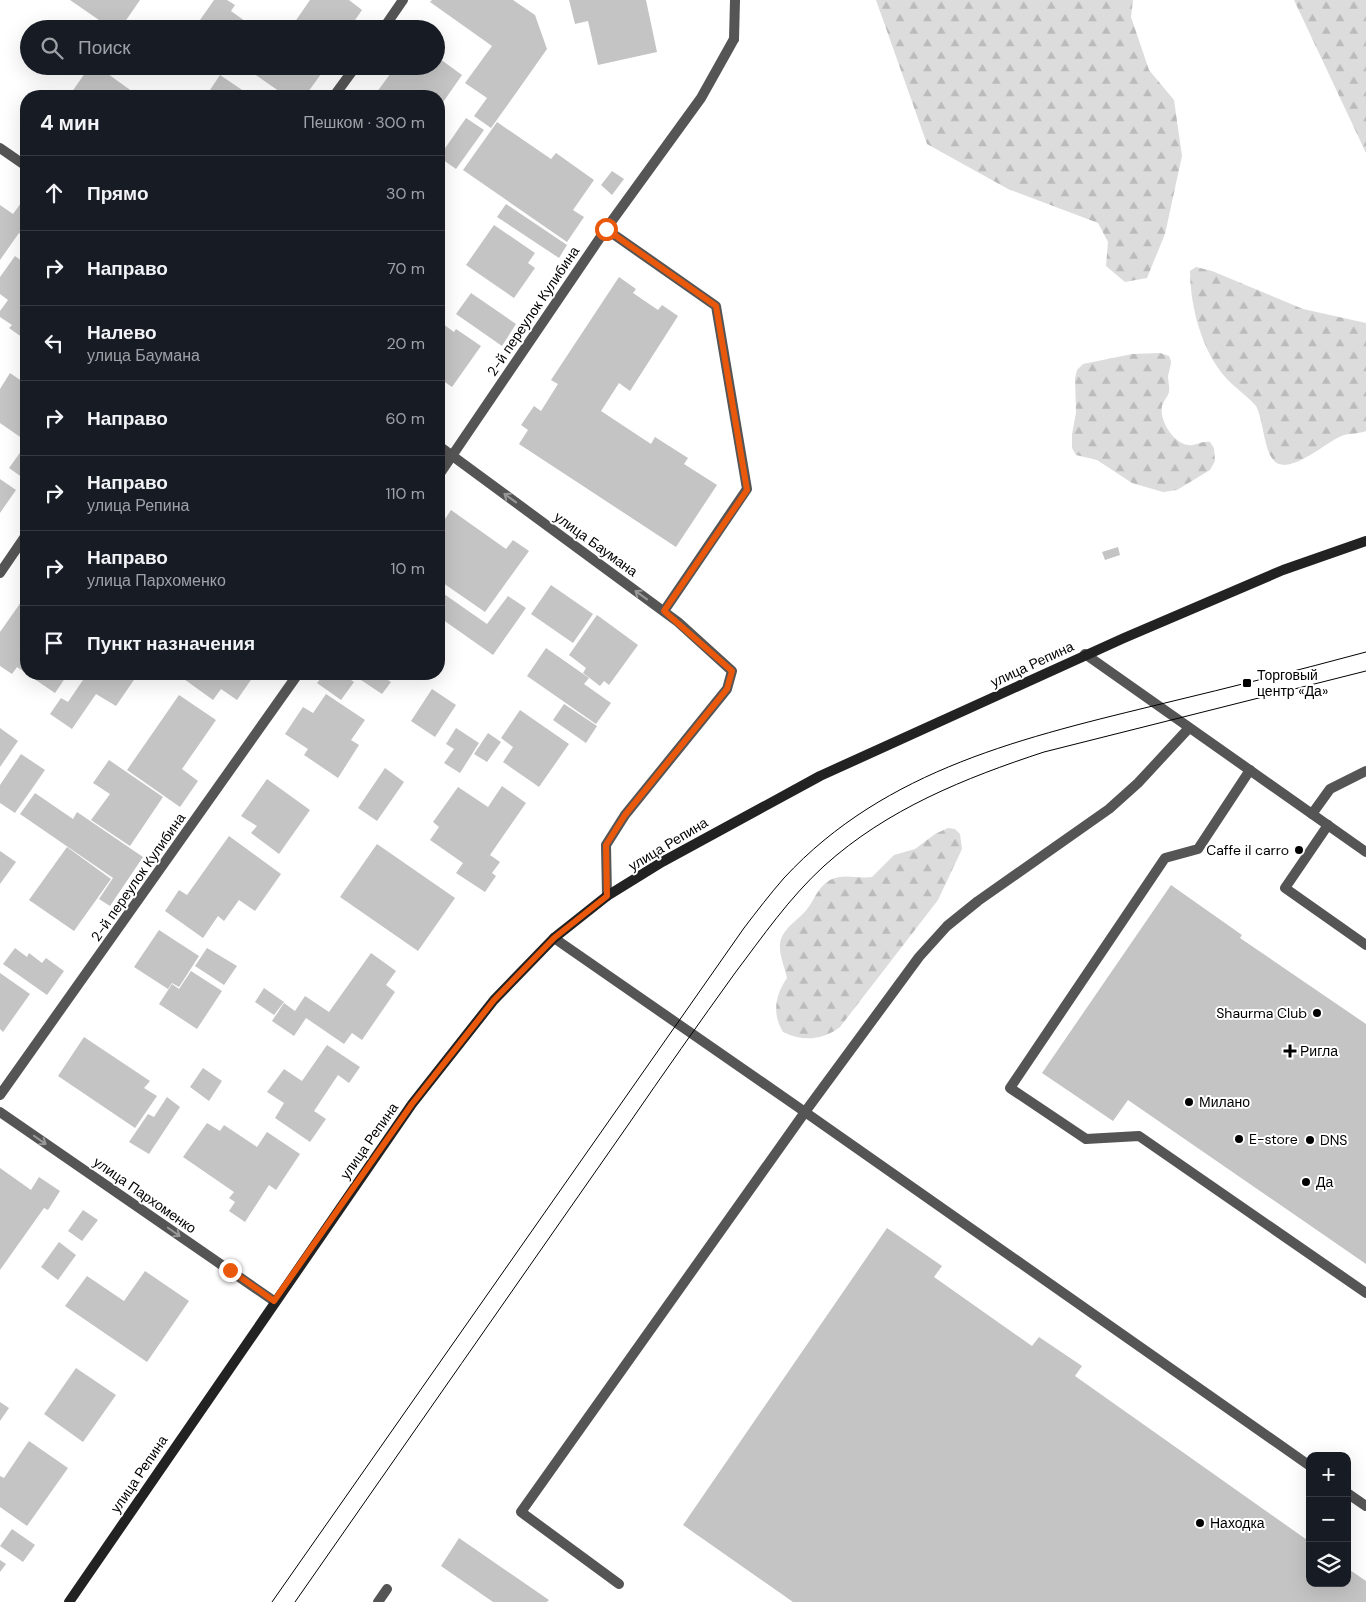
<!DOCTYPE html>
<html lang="ru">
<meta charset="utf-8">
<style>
body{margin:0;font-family:"DM Sans",sans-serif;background:#242831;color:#f1f3f6}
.controls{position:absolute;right:15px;bottom:15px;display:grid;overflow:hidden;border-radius:10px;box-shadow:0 5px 20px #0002}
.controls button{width:45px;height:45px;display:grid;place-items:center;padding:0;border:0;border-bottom:1px solid #363941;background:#171b24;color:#f1f3f6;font:25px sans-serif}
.stop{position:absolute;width:15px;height:15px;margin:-11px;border:4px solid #ea580c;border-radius:50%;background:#fff}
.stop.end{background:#ea580c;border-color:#fff;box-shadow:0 1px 5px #0008}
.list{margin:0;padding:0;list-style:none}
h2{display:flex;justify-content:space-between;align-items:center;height:65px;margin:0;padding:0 20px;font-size:21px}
h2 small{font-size:16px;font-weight:400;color:#9ea1a6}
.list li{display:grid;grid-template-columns:32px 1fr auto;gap:15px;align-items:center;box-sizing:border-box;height:75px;padding:0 20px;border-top:1px solid #363941}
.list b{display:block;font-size:19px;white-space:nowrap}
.list p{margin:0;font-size:16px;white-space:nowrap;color:#9ea1a6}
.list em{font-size:16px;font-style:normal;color:#9ea1a6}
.icon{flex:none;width:28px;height:28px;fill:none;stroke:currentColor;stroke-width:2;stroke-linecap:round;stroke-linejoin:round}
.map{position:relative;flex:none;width:1366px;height:1602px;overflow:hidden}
.search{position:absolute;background:#171b24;box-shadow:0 5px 20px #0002;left:20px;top:20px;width:425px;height:55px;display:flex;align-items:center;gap:12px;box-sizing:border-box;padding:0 18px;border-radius:28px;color:#9ea1a6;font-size:19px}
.panel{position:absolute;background:#171b24;box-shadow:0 5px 20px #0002;left:20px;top:90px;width:425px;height:590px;border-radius:20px}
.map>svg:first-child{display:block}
</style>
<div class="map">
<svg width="1366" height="1602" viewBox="0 0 1366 1602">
<defs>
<pattern id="forest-firs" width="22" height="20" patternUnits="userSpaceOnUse" patternTransform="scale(1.25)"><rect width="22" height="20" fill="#dcdcdc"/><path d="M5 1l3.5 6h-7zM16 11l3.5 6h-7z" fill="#bbb"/></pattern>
</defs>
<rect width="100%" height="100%" fill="#fff"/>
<g fill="url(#forest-firs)">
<path d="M876,0H1133L1131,17L1149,70L1174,100L1182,156L1165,234L1147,278L1125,282L1106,266L1108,242L1098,223L1008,189L927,144Z"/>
<path d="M1294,0H1366V153Z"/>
<path d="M1196,267L1212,271L1303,309L1366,323V431C1359,434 1351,433 1344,435C1327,441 1297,470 1279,464C1264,460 1264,420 1256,406C1253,401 1232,385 1226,378C1202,352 1190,306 1190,271Z"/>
<path d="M1160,353L1169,356L1171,361C1171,366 1169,371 1168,376C1168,381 1170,387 1169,392C1168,397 1163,401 1162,406C1159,420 1173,443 1188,445C1196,446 1201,441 1210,442L1214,448L1215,461L1210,470L1177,490L1163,492L1132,483L1097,460L1076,455L1072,448V434L1076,413L1075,378L1077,370L1083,364L1132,354Z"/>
<path d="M948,828L955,829L960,834L962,849L938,900L840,1027C823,1040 803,1042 783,1032C772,1014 775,995 787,978C785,968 779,955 780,944C782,928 799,920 808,908C815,898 819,886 830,880C844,873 857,879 872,877L894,855L915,849L935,834Z"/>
</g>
<g fill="#c4c4c4">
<path d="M70,0H140L120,29H112Z"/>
<path d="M214,0H227L235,5L231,11L256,29H213L200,20Z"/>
<path d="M310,0H349L362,10L349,29H290Z"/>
<path d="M432,0H513L535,15L547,49L516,93L501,83L516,93L491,128L474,116L487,98L465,83L492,46L430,2Z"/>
<path d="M569,0H646L657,52L598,65L588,21L575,24Z"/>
<path d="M436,56L462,75L439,108V96H374L396,66H436Z"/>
<path d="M90,66H97L133,92L129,96H69Z"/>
<path d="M243,66H319L324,70L305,96H286Z"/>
<path d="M220,75L251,96H206Z"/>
<path d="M466,118L484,130L456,169L439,157Z"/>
<path d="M497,122L551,159L556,153L594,180L573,210L584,217L567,242L463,170Z"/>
<path d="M612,171L624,179L612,195L601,185Z"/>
<path d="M21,203L26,207V238L19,233L0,260V205L13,214Z"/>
<path d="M506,204L567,245L559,258L497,217Z"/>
<path d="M494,225L535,253L528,263L535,268L514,298L466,265Z"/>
<path d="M15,256L26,264V272L23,276L26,279V340L9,328L12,325L0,317V311L8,300L0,294V277Z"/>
<path d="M619,277L636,289L633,293L658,310L662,305L678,316L630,391L619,383L601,411L651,444L655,437L688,458L684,464L717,485L676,547L519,444L528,430L521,425L534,406L541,411L558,384L551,380Z"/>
<path d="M471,293L516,324L502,346L456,314Z"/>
<path d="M439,321L454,332L456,329L481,346L452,387L439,378Z"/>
<path d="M10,373L26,384V441L0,423V389Z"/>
<path d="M22,450L26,453V480L9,468Z"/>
<path d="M0,479L16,490L0,513Z"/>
<path d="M451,510L506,549L513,540L529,551L485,612L443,583L439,589V528Z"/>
<path d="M1118,547L1120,555L1105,560L1102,552Z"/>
<path d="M551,585L593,614L573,643L531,614Z"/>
<path d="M444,594L487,624L508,596L526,608L493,655L439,617V602Z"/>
<path d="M26,595V673L17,667L12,674L0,666V632Z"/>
<path d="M597,615L638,645L609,685L604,681L600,686L583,673L586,668L569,655Z"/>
<path d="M546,648L589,678L584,684L611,703L596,724L527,676Z"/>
<path d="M27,674H68L55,693Z"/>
<path d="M87,674H138L116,706L96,694L72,729L50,714L61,698L68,702Z"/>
<path d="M187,674H255L237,700L221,689L213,700L184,679Z"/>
<path d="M324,674H342L354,682L341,700L317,683Z"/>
<path d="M352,674H379L391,682L382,694Z"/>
<path d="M381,674H396L391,680Z"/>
<path d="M432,689L456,705L435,737L411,721Z"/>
<path d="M326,694L365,720L351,740L359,745L338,778L304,755L308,749L285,734L303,707L313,713Z"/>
<path d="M179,695L216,720L182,769L198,781L180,807L127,770Z"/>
<path d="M564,704L597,726L586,743L553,720Z"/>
<path d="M520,710L569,744L539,787L503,762L513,747L501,738Z"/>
<path d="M0,728L18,741L0,767Z"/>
<path d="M456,728L479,743L460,773L444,763L454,749L446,744Z"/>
<path d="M488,733L501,742L487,762L474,754Z"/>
<path d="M21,754L45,770L15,813L0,803V785Z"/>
<path d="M109,760L163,797L130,846L91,820L110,794L93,783Z"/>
<path d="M385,768L404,782L377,821L358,808Z"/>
<path d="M267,779L310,810L279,854L251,833L257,826L241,816Z"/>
<path d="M502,786L526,803L490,855L500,862L492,873L496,876L485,892L456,873L463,863L430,840L439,827L433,822L458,787L488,807Z"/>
<path d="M35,793L73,819L77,812L143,857L110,906L99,899L113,878L20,814Z"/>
<path d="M229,836L281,874L255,911L239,900L224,921L218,916L203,938L165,911L179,890L187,895Z"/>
<path d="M377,844L455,898L418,951L340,897Z"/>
<path d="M67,847L111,879L74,931L29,900Z"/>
<path d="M0,851L16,862L0,884Z"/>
<path d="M1171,885L1242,935L1240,938L1366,1024V1264L1128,1100L1113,1121L1042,1073Z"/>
<path d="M159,930L199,956L179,987L172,983L168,989L134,967Z"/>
<path d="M15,948L27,957L29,953L42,963L46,958L64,971L47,995L3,964Z"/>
<path d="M207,948L237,966L224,985L195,966Z"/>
<path d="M371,953L396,971L386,985L395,992L362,1040L352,1033L344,1044L306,1018L294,1036L272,1021L284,1003L295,1011L305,996L329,1012Z"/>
<path d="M191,971L222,991L197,1029L159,1004L172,984L179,989Z"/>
<path d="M0,973L30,994L3,1032L0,1029Z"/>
<path d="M264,988L284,1002L274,1015L255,1002Z"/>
<path d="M84,1037L150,1081L144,1088L157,1096L135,1128L58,1076Z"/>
<path d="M327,1045L360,1067L349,1083L338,1075L314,1111L326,1119L310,1142L275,1118L284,1103L267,1092L284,1069L302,1081Z"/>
<path d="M203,1068L222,1081L209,1101L190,1087Z"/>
<path d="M167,1097L180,1107L149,1154L129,1142L148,1114L154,1117Z"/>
<path d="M207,1123L220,1131L224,1125L257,1147L267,1132L300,1154L276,1190L269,1185L245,1222L229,1211L235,1202L229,1198L234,1192L183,1157Z"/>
<path d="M0,1168L31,1190L39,1177L60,1191L48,1210L44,1208L0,1270Z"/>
<path d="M83,1210L98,1220L82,1241L68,1231Z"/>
<path d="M887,1228L942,1266L934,1277L1032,1346L1039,1337L1082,1366L1075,1376L1310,1542V1583H1347V1568L1366,1581V1602H793L683,1525Z"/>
<path d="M59,1242L76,1255L58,1280L41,1267Z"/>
<path d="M145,1271L189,1301L147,1362L65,1306L87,1276L124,1301Z"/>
<path d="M76,1368L116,1395L83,1442L44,1414Z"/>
<path d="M0,1402L9,1408L0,1421Z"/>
<path d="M29,1441L68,1468L27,1526L0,1507V1476L4,1478Z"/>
<path d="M12,1529L35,1545L23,1562L0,1546Z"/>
<path d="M459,1538L549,1600L547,1602H493L441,1566Z"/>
<path d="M0,1560L6,1564L0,1572Z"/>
</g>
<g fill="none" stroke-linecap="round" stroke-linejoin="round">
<g stroke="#555" stroke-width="10">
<path d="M734,39L735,0"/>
<path d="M606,229L716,306L747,489L664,611"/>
<path d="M1085,654L1366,852"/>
<path d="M1189,728L1138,783L1109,809L978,901L947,926L919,957L805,1112L1310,1466"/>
<path d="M1250,770L1198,849L1165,858L1010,1088L1086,1139L1139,1136L1366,1293"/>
<path d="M1312,814L1330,789L1366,771"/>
<path d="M1328,825L1285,888L1366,945"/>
<path d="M554,938L805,1112L521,1512L619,1584"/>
<path d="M1347,1493L1366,1506"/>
<path d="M378,1602L387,1589"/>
</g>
<g stroke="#555" stroke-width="10">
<path d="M383,29L403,0"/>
<path d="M334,96L356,66"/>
<path d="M0,148L26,166"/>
<path d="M439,446L678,622L732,671L727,689L625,815L606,845L607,896"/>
<path d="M439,475L606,229L701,98L734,39"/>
<path d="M0,573L26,535"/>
<path d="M0,1095L298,674"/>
<path d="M0,1112L274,1301"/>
</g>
<path stroke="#222" stroke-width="10" d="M69,1602L412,1104L494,1000L554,938L607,896L662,862L820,776L1124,638L1283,570L1366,541"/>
<g stroke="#000" stroke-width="1">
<path d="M272,1602L744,928C757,911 770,894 784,878C886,768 1026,737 1165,703C1232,687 1299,670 1366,652"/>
<path d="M295,1602C406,1443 517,1284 628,1125C663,1074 699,1023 735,973C763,936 789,898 824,866C887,809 965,778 1044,752L1366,671"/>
</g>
</g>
<defs><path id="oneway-shaft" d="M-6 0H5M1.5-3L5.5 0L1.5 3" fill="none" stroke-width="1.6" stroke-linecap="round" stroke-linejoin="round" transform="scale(1.25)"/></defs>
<g stroke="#999">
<use href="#oneway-shaft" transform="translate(510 498) rotate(-144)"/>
<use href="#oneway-shaft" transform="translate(641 595) rotate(-144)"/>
<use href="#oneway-shaft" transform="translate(40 1140) rotate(35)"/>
<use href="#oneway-shaft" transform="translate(174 1232) rotate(35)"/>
</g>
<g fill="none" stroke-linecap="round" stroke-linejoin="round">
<path stroke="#ea580c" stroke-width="6" d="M230,1270L274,1301L412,1104L494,1000L554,938L607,896L606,845L625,815L727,689L732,671L664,611L747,490L716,306L606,229"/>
</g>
<g fill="#000" stroke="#fff" stroke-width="2">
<rect x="1242" y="678" width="10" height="10" rx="2.5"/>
<circle cx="1299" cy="850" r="5"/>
<circle cx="1317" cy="1013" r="5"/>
<path d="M1287.5 1043.5h5v5h5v5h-5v5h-5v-5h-5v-5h5z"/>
<circle cx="1189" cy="1102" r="5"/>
<circle cx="1239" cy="1139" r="5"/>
<circle cx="1310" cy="1140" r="5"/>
<circle cx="1306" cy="1182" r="5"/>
<circle cx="1200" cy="1523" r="5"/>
</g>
<g text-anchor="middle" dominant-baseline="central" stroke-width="4" stroke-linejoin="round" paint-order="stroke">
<g font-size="14" fill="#000" stroke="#fff">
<text transform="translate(533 311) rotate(-56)">2-й переулок Кулибина</text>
<text transform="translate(596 544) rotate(36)">улица Баумана</text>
<text transform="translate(1032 664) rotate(-25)">улица Репина</text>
<text transform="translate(668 844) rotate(-31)">улица Репина</text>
<text transform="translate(138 877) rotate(-55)">2-й переулок Кулибина</text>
<text transform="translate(369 1141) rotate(-55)">улица Репина</text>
<text transform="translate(145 1195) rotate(35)">улица Пархоменко</text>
<text transform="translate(139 1474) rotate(-56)">улица Репина</text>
</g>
<g font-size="14" fill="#000" stroke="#fff" text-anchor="start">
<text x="1257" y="675">Торговый<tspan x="1257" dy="16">центр «Да»</tspan></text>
<text x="1289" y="850" text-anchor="end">Caffe il carro</text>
<text x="1307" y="1013" text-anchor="end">Shaurma Club</text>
<text x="1300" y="1051">Ригла</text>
<text x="1199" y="1102">Милано</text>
<text x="1249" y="1139">E-store</text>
<text x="1320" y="1140">DNS</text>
<text x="1316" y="1182">Да</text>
<text x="1210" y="1523">Находка</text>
</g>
</g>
</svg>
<div class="controls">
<button>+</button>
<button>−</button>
<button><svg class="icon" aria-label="layers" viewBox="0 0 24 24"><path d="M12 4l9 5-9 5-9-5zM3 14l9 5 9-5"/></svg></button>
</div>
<div class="stop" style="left:606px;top:229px"></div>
<div class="stop end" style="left:230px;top:1270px"></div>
<div class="search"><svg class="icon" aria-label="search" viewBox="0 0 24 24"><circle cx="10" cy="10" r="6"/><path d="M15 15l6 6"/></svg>Поиск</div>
<section class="panel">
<h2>4 мин<small>Пешком · 300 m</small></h2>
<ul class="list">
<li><svg class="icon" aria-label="ahead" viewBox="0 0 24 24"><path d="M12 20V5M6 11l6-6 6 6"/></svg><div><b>Прямо</b></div><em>30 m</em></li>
<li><svg class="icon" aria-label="right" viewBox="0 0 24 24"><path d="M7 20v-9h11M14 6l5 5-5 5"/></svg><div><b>Направо</b></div><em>70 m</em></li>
<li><svg class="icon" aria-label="left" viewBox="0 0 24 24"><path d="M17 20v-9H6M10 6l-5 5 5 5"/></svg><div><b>Налево</b><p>улица Баумана</p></div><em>20 m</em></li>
<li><svg class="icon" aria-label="right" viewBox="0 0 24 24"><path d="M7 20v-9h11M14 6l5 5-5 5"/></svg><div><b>Направо</b></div><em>60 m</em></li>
<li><svg class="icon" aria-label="right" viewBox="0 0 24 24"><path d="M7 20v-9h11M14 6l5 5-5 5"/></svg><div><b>Направо</b><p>улица Репина</p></div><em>110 m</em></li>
<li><svg class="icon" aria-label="right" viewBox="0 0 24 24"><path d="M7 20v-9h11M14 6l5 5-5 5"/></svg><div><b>Направо</b><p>улица Пархоменко</p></div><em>10 m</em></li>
<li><svg class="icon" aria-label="arrive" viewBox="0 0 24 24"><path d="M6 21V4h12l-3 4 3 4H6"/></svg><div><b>Пункт назначения</b></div></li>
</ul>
</section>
</div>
